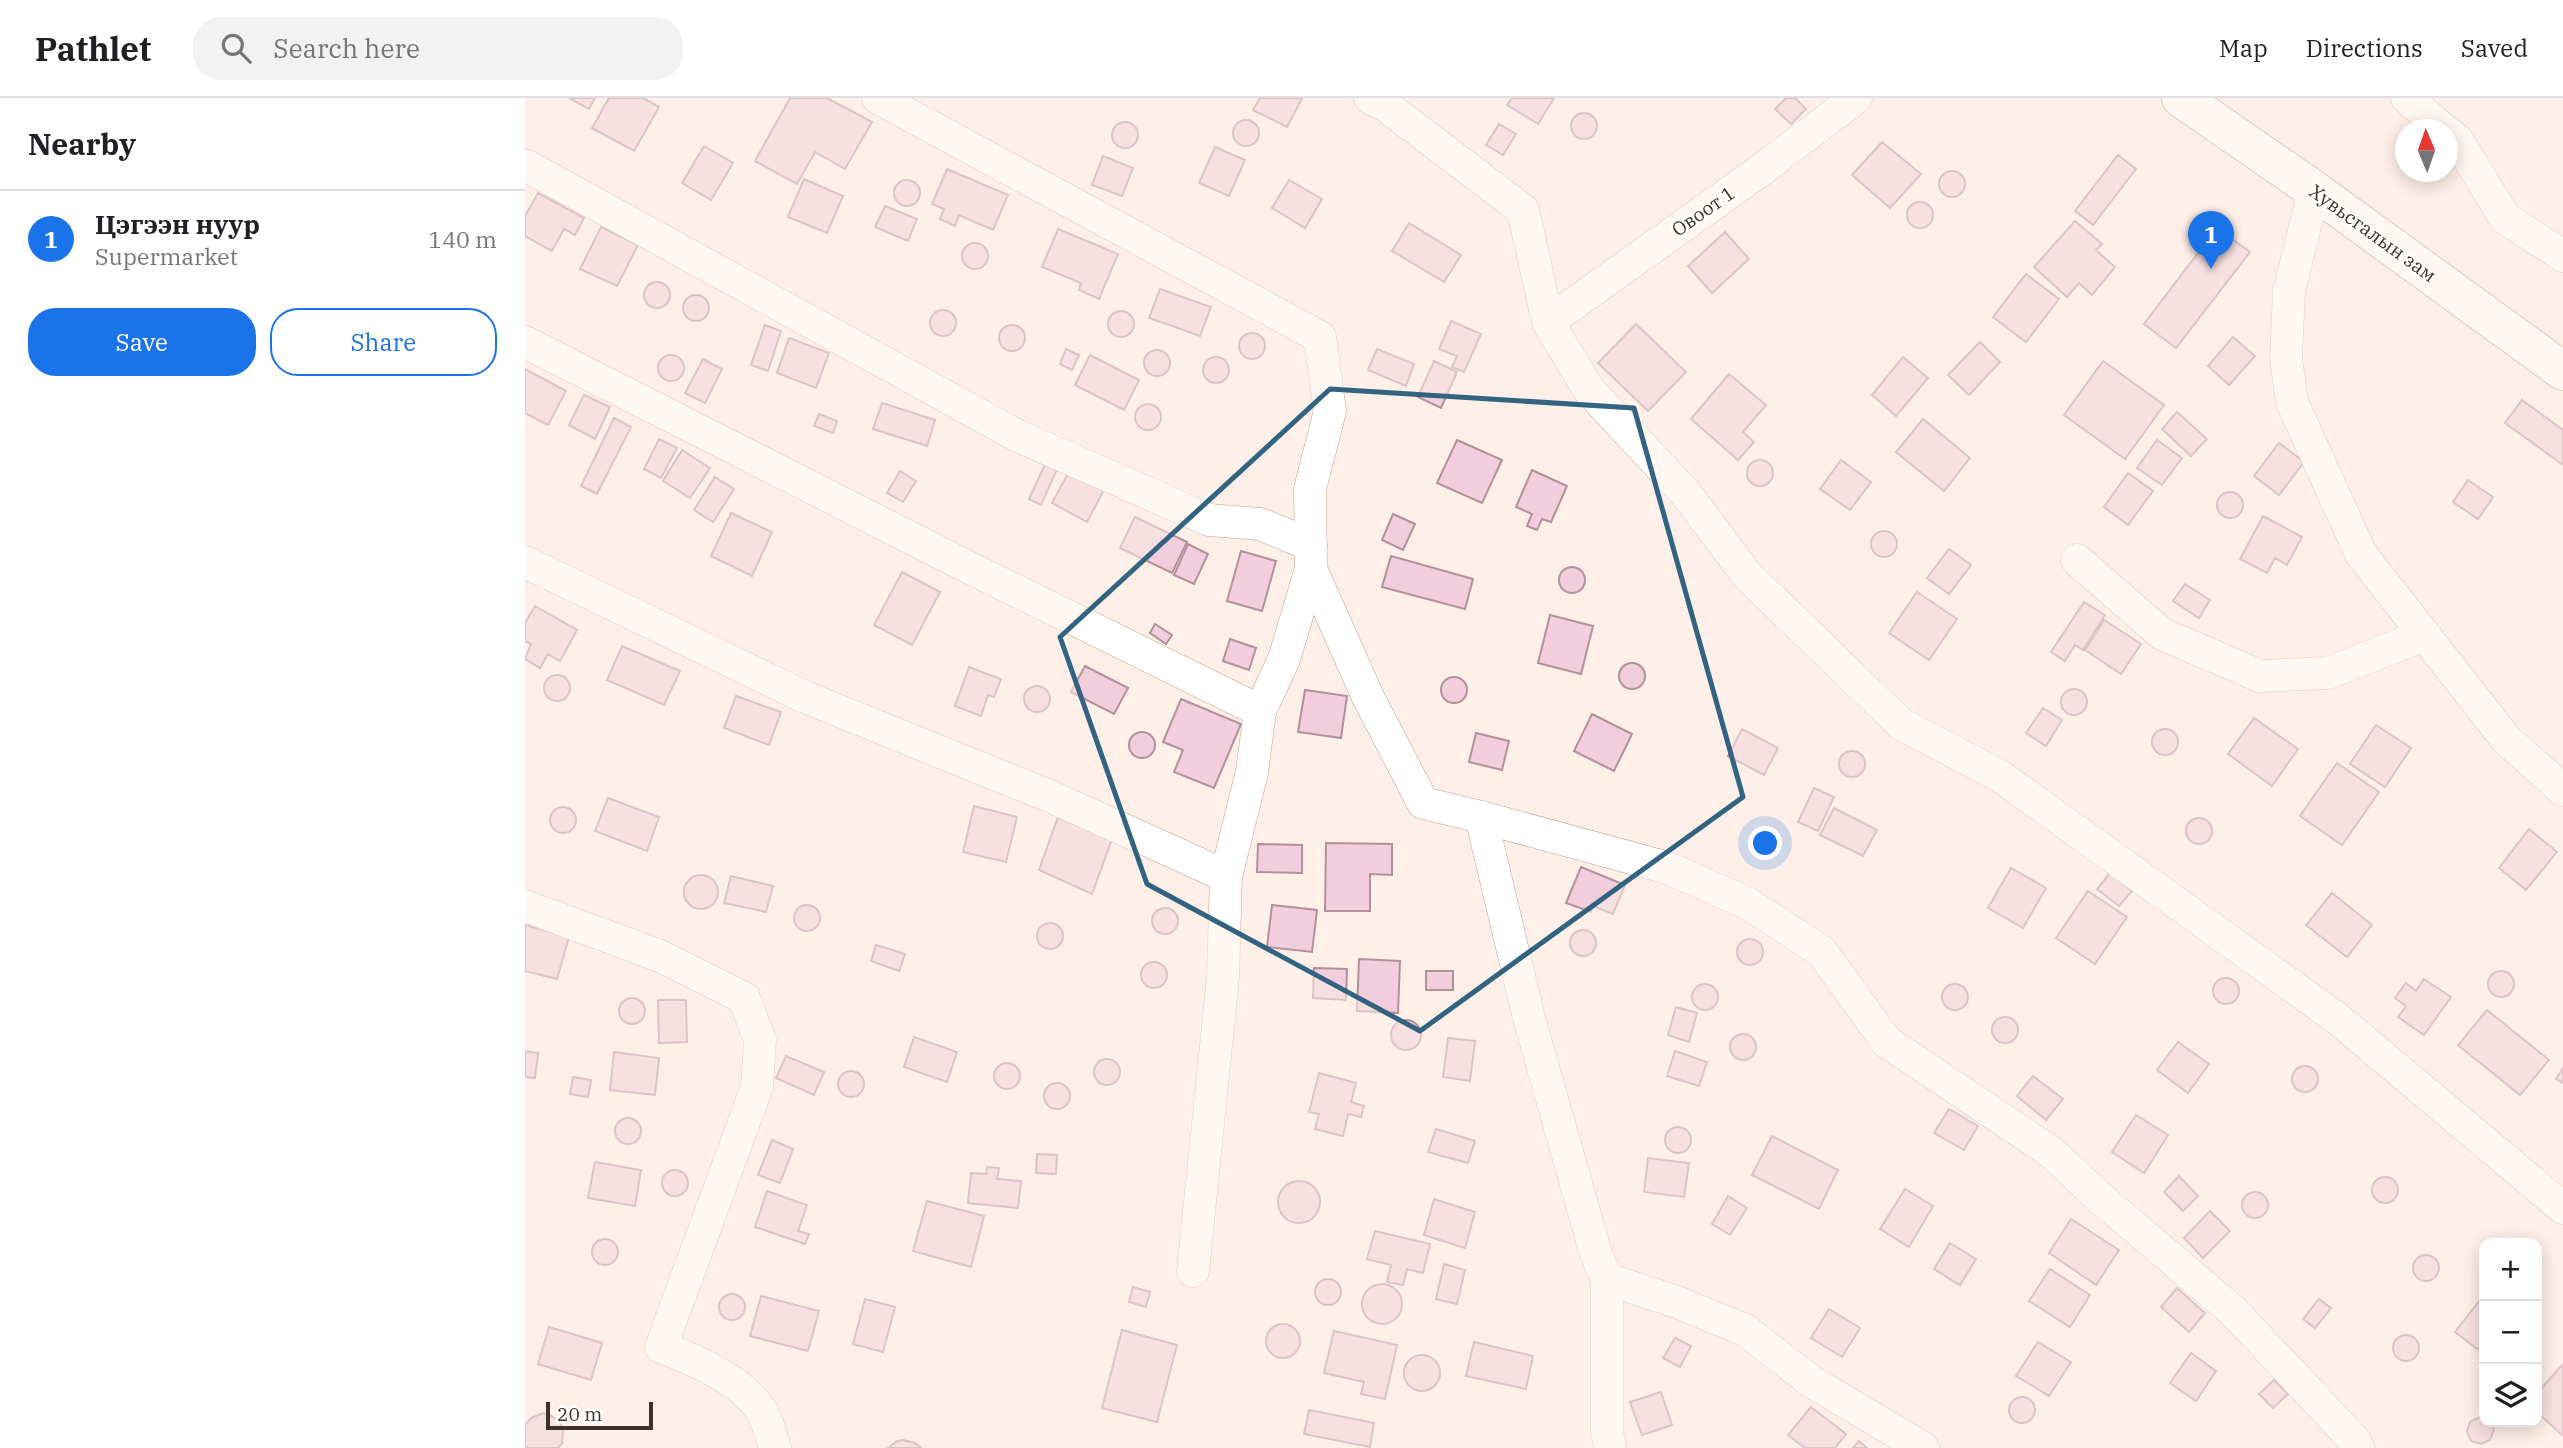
<!DOCTYPE html>
<meta charset="utf-8">
<style>
body{margin:0;font-family:"IBM Plex Serif",serif;background:#f2f2f2;color:#202124}
.controls{position:absolute;right:21px;bottom:21px;display:grid;overflow:hidden;border-radius:14px;box-shadow:0 4px 18px #0003}
.controls button{width:63px;height:63px;display:grid;place-items:center;padding:0;border:0;border-bottom:2px solid #e0e0e0;background:#fff;color:#202124;font:35px sans-serif}
.compass{position:absolute;left:1870px;top:21px;width:63px;height:63px;border-radius:50%;background:#fff;box-shadow:0 4px 18px #0003;rotate:358deg}
.scale{position:absolute;left:21px;bottom:18px;width:107px;box-sizing:border-box;padding-left:7px;border:4px solid #3d3028;border-top:0;font-size:19px;line-height:24px;white-space:nowrap;color:#3d3028;-webkit-text-stroke:5px #fff;paint-order:stroke}
.you{position:absolute;left:1241px;top:746px;width:24px;height:24px;margin:-18px;border:5px solid #fff;border-radius:50%;background:#1a73e8;box-shadow:0 0 0 10px #1a73e833}
.badge{display:grid;place-items:center;width:46px;height:46px;border-radius:50%;background:#1a73e8;color:#fff;font-size:23px;font-weight:700}
.pin{position:absolute;translate:-50% -58px;filter:drop-shadow(0 2px 4px #0008)}
.pin::after{content:'';position:absolute;top:37px;width:24px;height:21px;background:inherit;clip-path:polygon(0 0,100% 0,50% 100%)}
.list{margin:0;padding:0;list-style:none}
h2{display:flex;justify-content:space-between;align-items:center;height:91px;margin:0;padding:0 28px;font-size:30px}
h2 small{font-size:23px;font-weight:400;color:#757577}
.list li{display:grid;grid-template-columns:46px 1fr auto;gap:21px;align-items:center;box-sizing:border-box;height:98px;padding:0 28px;border-top:2px solid #e0e0e0}
.list b{display:block;font-size:26px;white-space:nowrap}
.list p{margin:0;font-size:23px;white-space:nowrap;color:#757577}
.list em{font-size:23px;font-style:normal;color:#757577}
.actions{display:flex;gap:14px;padding:21px 28px}
.actions a{flex:1;padding:16px 0;border:2px solid #1a73e8;border-radius:28px;text-align:center;font-size:24px;color:#1a73e8}
.actions .main{background:#1a73e8;color:#fff}
.icon{flex:none;width:38px;height:38px;fill:none;stroke:currentColor;stroke-width:2;stroke-linecap:round;stroke-linejoin:round}
.map{position:relative;flex:none;width:2038px;height:1350px;overflow:hidden}
header{display:flex;align-items:center;gap:42px;box-sizing:border-box;height:98px;padding:0 35px;background:#fff;border-bottom:2px solid #e0e0e0}
header strong{font-size:33px}
nav{display:flex;gap:38px;margin-inline-start:auto;font-size:24px}
.search{width:490px;height:63px;background:#f2f2f2;display:flex;align-items:center;gap:18px;box-sizing:border-box;padding:0 24px;border-radius:28px;color:#757577;font-size:26px}
main{display:flex}
aside{flex:1;background:#fff}
.map>svg:first-child{display:block}
</style>
<header>
<strong>Pathlet</strong>
<div class="search"><svg class="icon" aria-label="search" viewBox="0 0 24 24"><circle cx="10" cy="10" r="6"/><path d="M15 15l6 6"/></svg>Search here</div>
<nav><a>Map</a><a>Directions</a><a>Saved</a></nav>
</header>
<main>
<aside>
<h2>Nearby<small></small></h2>
<ul class="list">
<li><span class="badge">1</span><div><b>Цэгээн нуур</b><p>Supermarket</p></div><em>140 m</em></li>
</ul>
<div class="actions"><a class="main">Save</a><a>Share</a></div>
</aside>
<div class="map">
<svg width="2038" height="1350" viewBox="0 0 2038 1350">
<rect width="100%" height="100%" fill="#fef0e8"/>
<g fill="#f2cddb" stroke="#b4909d" stroke-width="2">
<path d="M44,0H70L64,11Z"/>
<path d="M84,0H118L134,9L109,53L67,30Z"/>
<path d="M265,0H302L347,24L320,71L290,54L272,86L230,63Z"/>
<path d="M735,0H777L762,29L728,12Z"/>
<path d="M987,0H1029L1013,26L982,7Z"/>
<path d="M1261,0H1270L1281,11L1266,26L1250,11Z"/>
<circle cx="1059" cy="28" r="13"/>
<circle cx="721" cy="35" r="13"/>
<circle cx="600" cy="37" r="13"/>
<path d="M974,26L991,36L978,57L961,47Z"/>
<path d="M1357,44L1396,76L1365,110L1327,77Z"/>
<path d="M179,48L208,65L186,102L157,85Z"/>
<path d="M690,49L720,62L704,98L674,85Z"/>
<path d="M1593,57L1611,71L1568,127L1550,113Z"/>
<path d="M578,58L608,70L597,98L567,87Z"/>
<path d="M422,71L483,97L468,132L434,117L430,128L415,121L419,111L407,106Z"/>
<circle cx="1427" cy="86" r="13"/>
<path d="M279,81L318,98L302,135L263,119Z"/>
<circle cx="382" cy="95" r="13"/>
<path d="M764,82L797,101L780,130L747,110Z"/>
<path d="M13,95L59,120L50,137L39,131L27,153L0,138V118Z"/>
<circle cx="1395" cy="117" r="13"/>
<path d="M360,108L392,121L383,143L350,129Z"/>
<path d="M1550,123L1577,146L1571,152L1590,169L1567,197L1554,185L1542,199L1509,169Z"/>
<path d="M884,125L936,157L919,184L867,153Z"/>
<path d="M76,129L113,147L92,188L55,171Z"/>
<path d="M1692,130L1725,154L1651,250L1619,226Z"/>
<path d="M533,131L593,156L574,201L554,192L556,185L517,169Z"/>
<path d="M1200,134L1224,161L1187,195L1163,168Z"/>
<circle cx="450" cy="158" r="13"/>
<path d="M1501,176L1534,201L1501,244L1468,219Z"/>
<circle cx="132" cy="197" r="13"/>
<path d="M635,191L686,209L675,238L624,220Z"/>
<circle cx="171" cy="210" r="13"/>
<circle cx="418" cy="225" r="13"/>
<circle cx="596" cy="226" r="13"/>
<path d="M926,223L956,236L939,274L927,269L932,258L914,251Z"/>
<path d="M1111,226L1161,274L1123,313L1073,265Z"/>
<circle cx="487" cy="240" r="13"/>
<path d="M240,227L256,233L243,273L226,267Z"/>
<circle cx="727" cy="248" r="13"/>
<path d="M1708,239L1730,258L1704,287L1683,268Z"/>
<path d="M264,240L304,255L291,290L252,275Z"/>
<path d="M1455,244L1475,264L1444,297L1423,277Z"/>
<path d="M541,251L554,257L547,272L535,266Z"/>
<path d="M852,251L889,266L881,288L843,272Z"/>
<circle cx="632" cy="265" r="13"/>
<circle cx="146" cy="270" r="13"/>
<path d="M565,257L614,282L599,312L550,287Z"/>
<path d="M1378,259L1403,280L1371,318L1347,297Z"/>
<circle cx="691" cy="272" r="13"/>
<path d="M178,261L197,271L180,305L160,295Z"/>
<path d="M909,263L932,274L916,310L893,299Z"/>
<path d="M1578,263L1639,307L1600,361L1539,317Z"/>
<path d="M0,271L41,293L23,327L0,315Z"/>
<path d="M1204,276L1241,307L1218,334L1229,344L1213,362L1166,321Z"/>
<path d="M59,297L85,309L70,341L44,327Z"/>
<path d="M1997,302L2038,332V367L1980,325Z"/>
<path d="M357,305L410,322L402,348L348,331Z"/>
<circle cx="623" cy="319" r="13"/>
<path d="M1652,314L1682,341L1666,358L1637,331Z"/>
<path d="M294,316L312,323L308,335L289,328Z"/>
<path d="M89,320L106,329L72,396L56,388Z"/>
<path d="M1398,321L1445,360L1419,393L1371,354Z"/>
<path d="M134,341L152,350L136,380L119,371Z"/>
<path d="M932,342L977,362L957,405L912,385Z"/>
<path d="M1632,342L1657,360L1637,387L1612,370Z"/>
<path d="M1754,345L1779,364L1754,397L1729,378Z"/>
<path d="M157,352L185,370L165,400L138,383Z"/>
<circle cx="1235" cy="375" r="13"/>
<path d="M1316,362L1346,384L1325,412L1295,391Z"/>
<path d="M521,364L533,369L516,407L504,401Z"/>
<path d="M546,370L581,388L562,424L527,405Z"/>
<path d="M1007,372L1042,388L1026,424L1017,421L1012,432L1002,428L1007,416L991,409Z"/>
<path d="M375,373L391,383L378,404L362,395Z"/>
<path d="M1603,375L1628,393L1603,427L1579,409Z"/>
<path d="M190,379L209,391L188,424L169,412Z"/>
<path d="M1943,382L1968,399L1953,421L1928,404Z"/>
<circle cx="1705" cy="407" r="13"/>
<path d="M206,415L247,434L227,478L186,458Z"/>
<path d="M868,416L890,426L878,452L857,442Z"/>
<path d="M1738,418L1777,439L1762,467L1750,460L1742,475L1715,461Z"/>
<path d="M610,419L662,444L647,475L595,450Z"/>
<circle cx="1359" cy="446" r="13"/>
<path d="M663,446L683,456L669,486L649,477Z"/>
<path d="M1424,451L1446,467L1424,496L1402,480Z"/>
<path d="M716,453L751,463L737,513L702,503Z"/>
<path d="M866,458L948,481L940,511L857,489Z"/>
<circle cx="1047" cy="482" r="13"/>
<path d="M377,474L415,494L387,547L349,527Z"/>
<path d="M1660,486L1685,502L1674,520L1648,503Z"/>
<path d="M1392,494L1432,521L1404,562L1364,535Z"/>
<path d="M1559,504L1580,517L1558,552L1550,547L1540,563L1526,554Z"/>
<path d="M10,508L52,532L35,563L23,556L15,570L0,561L6,546L0,543V525Z"/>
<path d="M1025,517L1068,528L1056,576L1013,565Z"/>
<path d="M1579,522L1616,546L1596,576L1560,552Z"/>
<path d="M630,526L647,537L641,546L625,535Z"/>
<path d="M705,541L731,550L724,572L698,563Z"/>
<path d="M97,548L155,573L139,607L82,582Z"/>
<circle cx="1107" cy="578" r="13"/>
<path d="M560,568L603,590L589,616L546,594Z"/>
<path d="M444,569L476,581L469,599L463,597L456,618L430,608Z"/>
<circle cx="32" cy="590" r="13"/>
<circle cx="929" cy="592" r="13"/>
<circle cx="512" cy="601" r="13"/>
<circle cx="1549" cy="604" r="13"/>
<path d="M780,592L822,598L816,640L773,634Z"/>
<path d="M211,598L256,614L244,647L199,630Z"/>
<path d="M656,601L716,626L689,690L649,674L658,652L638,644Z"/>
<path d="M1518,610L1537,622L1521,648L1501,635Z"/>
<path d="M1067,616L1107,636L1089,673L1049,653Z"/>
<path d="M1729,620L1773,651L1747,688L1703,656Z"/>
<path d="M1851,627L1886,650L1860,689L1825,666Z"/>
<circle cx="1640" cy="644" r="13"/>
<path d="M1217,631L1253,650L1239,677L1203,658Z"/>
<circle cx="617" cy="647" r="13"/>
<path d="M951,635L984,643L977,672L944,664Z"/>
<circle cx="1327" cy="666" r="13"/>
<path d="M1812,665L1854,694L1817,747L1775,718Z"/>
<path d="M1289,690L1309,699L1293,733L1273,724Z"/>
<path d="M83,700L134,719L122,753L70,733Z"/>
<path d="M449,708L492,719L481,764L438,754Z"/>
<circle cx="38" cy="722" r="13"/>
<path d="M1309,710L1352,732L1338,758L1295,737Z"/>
<path d="M533,719L587,741L567,796L514,772Z"/>
<circle cx="1674" cy="733" r="13"/>
<path d="M2004,731L2032,754L2001,792L1974,770Z"/>
<path d="M801,745L867,746V777L845,776V813H800Z"/>
<path d="M733,746L777,747V775L732,774Z"/>
<path d="M1056,769L1100,787L1088,816L1068,808L1066,814L1041,805Z"/>
<path d="M1486,770L1521,790L1498,830L1463,810Z"/>
<path d="M1585,775L1607,793L1594,808L1572,791Z"/>
<circle cx="176" cy="794" r="17"/>
<path d="M206,778L248,788L241,814L199,805Z"/>
<path d="M1563,793L1602,819L1570,866L1531,840Z"/>
<path d="M1807,795L1847,827L1822,859L1781,827Z"/>
<path d="M747,807L792,812L787,854L742,849Z"/>
<circle cx="282" cy="820" r="13"/>
<circle cx="640" cy="823" r="13"/>
<circle cx="525" cy="838" r="13"/>
<path d="M0,827L44,839L32,881L0,873Z"/>
<circle cx="1058" cy="845" r="13"/>
<circle cx="1225" cy="854" r="13"/>
<path d="M351,847L380,856L374,873L346,863Z"/>
<path d="M834,861L875,863L873,915L832,913Z"/>
<circle cx="629" cy="877" r="13"/>
<path d="M789,870L822,871L821,902L788,900Z"/>
<circle cx="1976" cy="886" r="13"/>
<rect x="901" y="873" width="27" height="19"/>
<circle cx="1701" cy="893" r="13"/>
<path d="M1899,881L1926,899L1899,937L1873,919L1881,908L1870,900L1881,885L1891,893Z"/>
<circle cx="1180" cy="899" r="13"/>
<circle cx="1430" cy="899" r="13"/>
<circle cx="107" cy="913" r="13"/>
<path d="M133,902H161L162,944L134,945Z"/>
<path d="M1151,909L1172,915L1164,944L1143,937Z"/>
<path d="M1962,912L2024,962L1995,997L1933,947Z"/>
<circle cx="1480" cy="932" r="13"/>
<circle cx="881" cy="937" r="15"/>
<circle cx="1218" cy="949" r="13"/>
<path d="M389,939L432,954L422,984L379,969Z"/>
<path d="M923,940L950,943L945,983L918,979Z"/>
<path d="M1653,944L1684,966L1663,995L1632,972Z"/>
<path d="M0,953L13,955L10,980L0,979Z"/>
<path d="M1150,953L1182,964L1174,988L1142,978Z"/>
<path d="M89,954L134,960L130,997L85,992Z"/>
<path d="M261,958L299,974L289,997L251,980Z"/>
<circle cx="582" cy="974" r="13"/>
<circle cx="482" cy="978" r="13"/>
<circle cx="1780" cy="981" r="13"/>
<path d="M2038,970V985L2031,981Z"/>
<circle cx="326" cy="986" r="13"/>
<path d="M794,975L831,985L826,1004L839,1008L836,1019L823,1016L818,1038L790,1031L794,1016L784,1014Z"/>
<path d="M1508,978L1538,1001L1521,1022L1492,998Z"/>
<path d="M48,979L66,982L63,999L45,996Z"/>
<circle cx="532" cy="998" r="13"/>
<path d="M1424,1011L1453,1028L1439,1052L1409,1035Z"/>
<path d="M1611,1017L1643,1037L1619,1075L1587,1054Z"/>
<circle cx="103" cy="1033" r="13"/>
<circle cx="1153" cy="1042" r="13"/>
<path d="M911,1031L950,1043L943,1065L903,1054Z"/>
<path d="M1247,1038L1313,1072L1294,1111L1227,1077Z"/>
<path d="M247,1042L268,1051L255,1085L233,1077Z"/>
<path d="M512,1056L532,1057L531,1076L511,1075Z"/>
<path d="M1123,1060L1164,1065L1159,1099L1119,1094Z"/>
<path d="M70,1064L116,1072L110,1108L63,1100Z"/>
<path d="M462,1069L474,1070L472,1081L496,1083L493,1110L443,1105L446,1075L461,1076Z"/>
<circle cx="150" cy="1085" r="13"/>
<path d="M1654,1078L1673,1098L1658,1113L1639,1094Z"/>
<circle cx="1860" cy="1092" r="13"/>
<circle cx="774" cy="1104" r="21"/>
<path d="M1380,1091L1408,1108L1384,1149L1355,1131Z"/>
<path d="M242,1093L282,1107L273,1133L284,1136L280,1146L230,1129Z"/>
<circle cx="1730" cy="1107" r="13"/>
<path d="M1203,1098L1222,1110L1205,1137L1187,1126Z"/>
<path d="M909,1101L950,1114L940,1150L899,1137Z"/>
<path d="M402,1103L459,1118L446,1169L388,1153Z"/>
<path d="M1685,1113L1705,1133L1678,1160L1659,1140Z"/>
<path d="M1546,1121L1594,1152L1571,1187L1524,1155Z"/>
<path d="M850,1133L905,1146L898,1175L882,1171L878,1187L862,1184L866,1167L842,1161Z"/>
<circle cx="80" cy="1154" r="13"/>
<path d="M1425,1145L1451,1161L1435,1187L1409,1171Z"/>
<circle cx="1901" cy="1170" r="13"/>
<path d="M919,1166L940,1172L932,1206L911,1201Z"/>
<path d="M1525,1171L1565,1197L1545,1229L1504,1203Z"/>
<circle cx="803" cy="1194" r="13"/>
<circle cx="857" cy="1206" r="20"/>
<path d="M608,1189L625,1194L621,1209L604,1204Z"/>
<path d="M1652,1190L1680,1215L1664,1234L1636,1209Z"/>
<circle cx="207" cy="1209" r="13"/>
<path d="M1959,1197V1256L1930,1234Z"/>
<path d="M236,1198L294,1213L283,1253L225,1238Z"/>
<path d="M340,1201L370,1209L358,1254L328,1246Z"/>
<path d="M1794,1201L1806,1210L1790,1230L1778,1221Z"/>
<path d="M1304,1211L1335,1230L1317,1259L1286,1240Z"/>
<circle cx="758" cy="1243" r="17"/>
<path d="M24,1229L77,1245L66,1282L13,1266Z"/>
<path d="M597,1232L652,1247L632,1324L577,1310Z"/>
<path d="M809,1233L872,1247L860,1301L836,1296L839,1284L799,1275Z"/>
<circle cx="1881" cy="1250" r="13"/>
<path d="M1150,1240L1166,1248L1155,1269L1138,1260Z"/>
<path d="M949,1244L1008,1258L1001,1291L941,1278Z"/>
<path d="M1513,1244L1546,1264L1524,1298L1491,1278Z"/>
<path d="M1666,1255L1691,1273L1671,1303L1645,1285Z"/>
<circle cx="897" cy="1275" r="18"/>
<path d="M2038,1266V1338L2012,1314V1295Z"/>
<path d="M1749,1282L1763,1296L1748,1310L1734,1296Z"/>
<path d="M1136,1294L1147,1327L1117,1337L1105,1304Z"/>
<circle cx="1497" cy="1312" r="13"/>
<path d="M1286,1309L1321,1336L1310,1350H1280L1263,1337Z"/>
<path d="M784,1312L849,1325L845,1349L779,1336Z"/>
<path d="M18,1315L25,1317L35,1325L38,1331L37,1345L33,1350H2L0,1346V1327L6,1320Z"/>
<path d="M1955,1319L1959,1320V1324H1965L1969,1332L1965,1342L1956,1346L1946,1343L1942,1333L1945,1324Z"/>
<path d="M378,1342L390,1345L396,1350H363L372,1343Z"/>
<path d="M1334,1343L1342,1350H1328Z"/>
</g>
<g fill="none" stroke-linecap="round" stroke-linejoin="round">
<defs>
<g id="minor">
<path d="M353,0L795,239L805,313L785,391L786,471L843,599L898,705L956,719L1004,920L1071,1156L1082,1181V1333L1085,1350"/>
<path d="M845,0L861,8L998,112L1023,224L1064,292L1162,397L1222,477L1376,626L1475,678L1813,921L2038,1110"/>
<path d="M1882,0L1919,32"/>
<path d="M1923,35L1933,43L1980,120L2038,158"/>
<path d="M0,67L493,338L684,422L735,426L786,447"/>
<path d="M1789,92L1764,193L1761,260L1767,304L1836,456L1981,641L2038,692"/>
<path d="M1023,224L1232,75L1331,0"/>
<path d="M0,244L447,471L735,613"/>
<path d="M1552,462L1637,536L1735,578L1803,575L1899,537"/>
<path d="M0,464L280,599L529,700L701,778"/>
<path d="M956,719L1143,770L1222,805L1296,853L1362,944L1526,1054L1574,1099L1708,1213L1830,1343L1833,1350"/>
<path d="M0,808L135,858L219,900L235,942L232,989L136,1249C168,1261 214,1281 234,1309C242,1320 246,1337 250,1350"/>
<path d="M668,1173L698,879L701,778L727,674L735,613L759,561L786,471"/>
<path d="M1082,1181L1152,1204L1220,1232L1287,1284L1398,1350"/>
</g>
<path id="secondary" d="M1656,0L1789,92L2038,273"/>
</defs>
<use href="#minor" stroke="#c1a18e" stroke-width="33"/>
<use href="#secondary" stroke="#c1a18e" stroke-width="40"/>
<use href="#minor" stroke="#fff" stroke-width="32"/>
<use href="#secondary" stroke="#fff" stroke-width="38"/>
</g>
<path d="M0 0H2038V1350H0ZM805,291L1109,310L1218,699L895,933L622,786L535,539Z" fill="#fef0e8" fill-opacity=".55" fill-rule="evenodd"/>
<path fill="none" stroke="#326482" stroke-width="5" stroke-linejoin="round" d="M805,291L1109,310L1218,699L895,933L622,786L535,539Z"/>
<g text-anchor="middle" dominant-baseline="central" stroke-width="5" stroke-linejoin="round" paint-order="stroke">
<g font-size="19" fill="#3d3028" stroke="#fff">
<text transform="translate(1178 113) rotate(-35)">Овоот 1</text>
<text transform="translate(1848 135) rotate(36)">Хувьсгалын зам</text>
</g>
</g>
</svg>
<div class="controls">
<button>+</button>
<button>−</button>
<button><svg class="icon" aria-label="layers" viewBox="0 0 24 24"><path d="M12 4l9 5-9 5-9-5zM3 14l9 5 9-5"/></svg></button>
</div>
<svg class="compass" viewBox="-18 -18 36 36"><path d="M0-13l5 13h-10z" fill="#e53935"/><path d="M0 13l5-13h-10z" fill="#757577"/></svg>
<div class="scale">20 m</div>
<div class="you"></div>
<div class="pin badge" style="left:1686px;top:171px">1</div>
</div>
</main>
